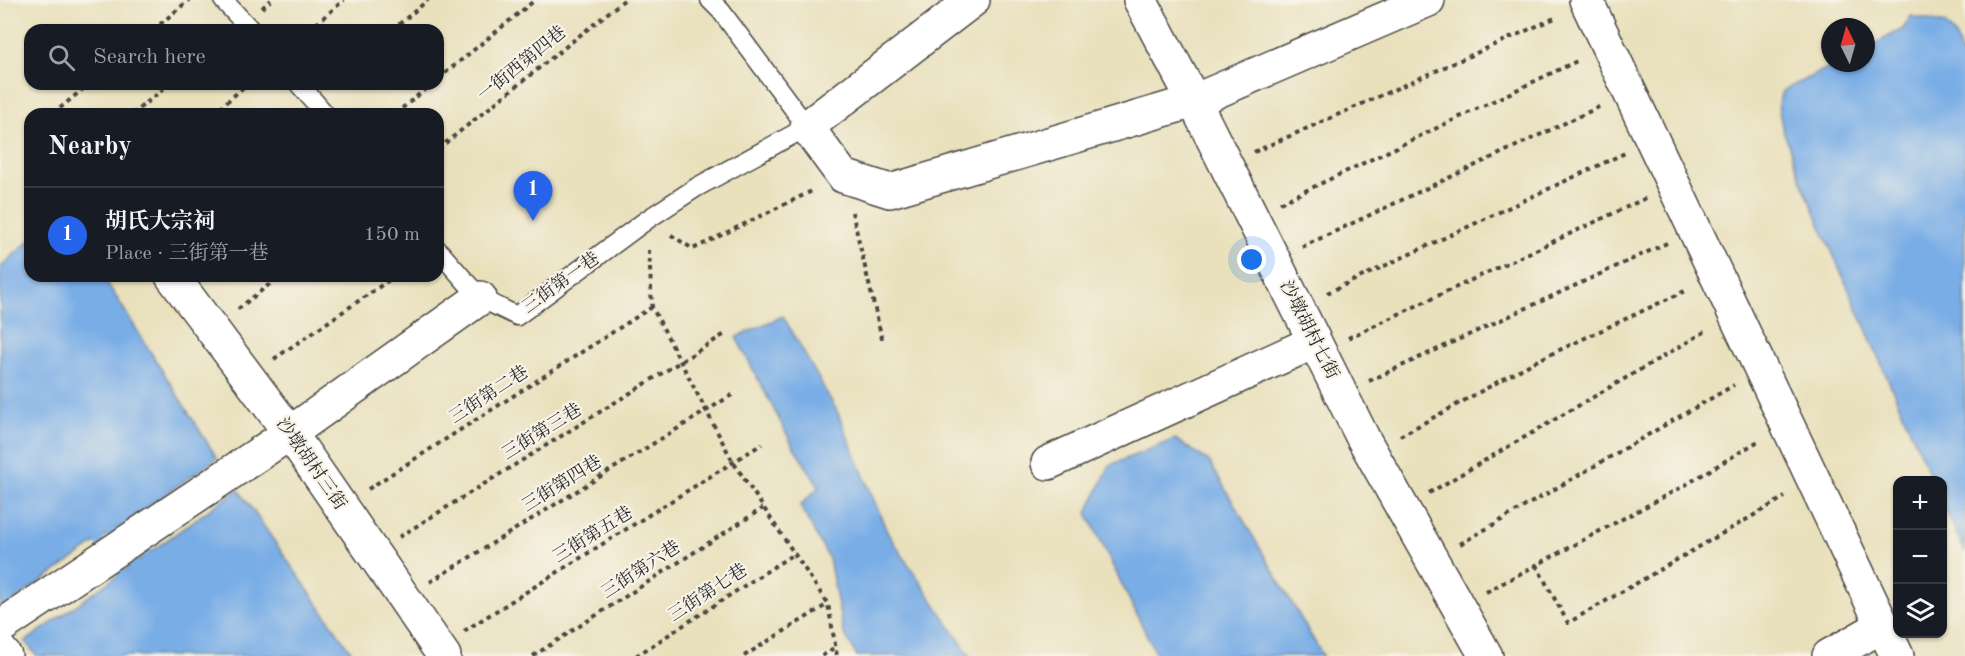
<!DOCTYPE html>
<meta charset="utf-8">
<style>
body{margin:0;font-family:"Old Standard TT","Noto Serif SC",serif;background:#242831;color:#f1f3f6}
.controls{position:absolute;right:18px;bottom:18px;display:grid;overflow:hidden;border-radius:12px;box-shadow:0 2px 4px #0004}
.controls button{width:54px;height:54px;display:grid;place-items:center;padding:0;border:0;border-bottom:2px solid #363941;background:#171b24;color:#f1f3f6;font:30px sans-serif}
.compass{position:absolute;left:1821px;top:18px;width:54px;height:54px;border-radius:50%;background:#171b24;box-shadow:0 2px 4px #0004;rotate:355deg}
.you{position:absolute;left:1252px;top:260px;width:21px;height:21px;margin:-15px;border:4px solid #fff;border-radius:50%;background:#1a73e8;box-shadow:0 0 0 9px #1a73e833}
.badge{display:grid;place-items:center;width:39px;height:39px;border-radius:50%;background:#2563eb;color:#fff;font-size:20px;font-weight:700}
.pin{position:absolute;translate:-50% -50px;filter:drop-shadow(0 2px 3px #0008)}
.pin::after{content:'';position:absolute;top:32px;width:21px;height:18px;background:inherit;clip-path:polygon(0 0,100% 0,50% 100%)}
.list{margin:0;padding:0;list-style:none}
h2{display:flex;justify-content:space-between;align-items:center;height:78px;margin:0;padding:0 24px;font-size:26px}
h2 small{font-size:20px;font-weight:400;color:#9ea1a6}
.list li{display:grid;grid-template-columns:39px 1fr auto;gap:18px;align-items:center;box-sizing:border-box;height:96px;padding:0 24px;border-top:2px solid #363941}
.list b{display:block;font-size:22px;white-space:nowrap}
.list p{margin:0;font-size:20px;white-space:nowrap;color:#9ea1a6}
.list em{font-size:20px;font-style:normal;color:#9ea1a6}
.icon{flex:none;width:33px;height:33px;fill:none;stroke:currentColor;stroke-width:2;stroke-linecap:round;stroke-linejoin:round}
.map{position:relative;flex:none;width:1965px;height:656px;overflow:hidden}
.search{position:absolute;background:#171b24;box-shadow:0 2px 4px #0004;left:24px;top:24px;width:420px;height:66px;display:flex;align-items:center;gap:15px;box-sizing:border-box;padding:0 21px;border-radius:18px;color:#9ea1a6;font-size:22px}
.panel{position:absolute;background:#171b24;box-shadow:0 2px 4px #0004;left:24px;top:108px;width:420px;height:174px;border-radius:18px}
.map>svg:first-child{display:block}
</style>
<div class="map">
<svg width="1965" height="656" viewBox="0 0 1965 656">
<rect width="100%" height="100%" fill="#f7f3e8"/>
<filter id="ink" filterUnits="userSpaceOnUse"><feTurbulence type="fractalNoise" baseFrequency=".0167" numOctaves="2"/><feDisplacementMap in="SourceGraphic" scale="12" xChannelSelector="R" yChannelSelector="G"/><feConvolveMatrix kernelMatrix="1 2 1 2 8 2 1 2 1" color-interpolation-filters="sRGB"/></filter>
<filter id="wash" filterUnits="userSpaceOnUse"><feTurbulence type="fractalNoise" baseFrequency=".008" numOctaves="4" result="noise"/><feDisplacementMap in="SourceGraphic" scale="24" xChannelSelector="R" yChannelSelector="G"/><feGaussianBlur stdDeviation="1.35" result="paint"/><feColorMatrix in="noise" values="0 0 0 0 0 0 0 0 0 0 0 0 0 0 0 0 0 1.4 0 .05"/><feComposite in="paint" operator="in"/></filter>
<g filter="url(#wash)">
<rect width="100%" height="100%" fill="#e9e0bc"/>
<g fill="#79ade6" stroke="#526c88" stroke-width="1.5">
<path d="M1911,16L1945,24L1955,35L1965,63V552L1943,504L1942,480H1932L1802,183L1782,127L1778,104L1782,91L1837,63H1866V48L1903,29Z"/>
<path d="M30,240V276H103L217,458L0,610V268Z"/>
<path d="M783,316L837,411L888,534L970,656H857L843,631L829,559L800,506L819,487L792,444L736,337Z"/>
<path d="M1175,439L1209,461L1323,656H1157L1087,513L1110,465Z"/>
<path d="M238,489L354,656H37L25,642Z"/>
</g>
<g fill="none" stroke-linecap="round" stroke-linejoin="round">
<g stroke="#79ade6" stroke-width="9">
<path d="M123,524L146,555"/>
<path d="M111,532L134,564"/>
<path d="M99,541L121,573"/>
</g>
</g>
</g>
<g filter="url(#ink)">
<g fill="none" stroke-linecap="round" stroke-linejoin="round">
<defs>
<g id="service">
<path d="M223,0L251,30"/>
<path d="M299,84L325,114"/>
<path d="M438,250L480,298L517,316L648,219L697,187L807,127L721,11L710,0"/>
</g>
<g id="minor">
<path d="M973,0L807,127L843,176L890,191L1194,101L1428,0"/>
<path d="M1140,0L1194,101L1363,438L1486,656"/>
<path d="M1586,0L1897,656"/>
<path d="M172,276L290,433L444,656"/>
<path d="M1048,463L1314,342"/>
<path d="M0,627L290,433L480,298"/>
<path d="M0,650L5,656"/>
<path d="M1829,656L1882,626"/>
</g>
</defs>
<use href="#service" stroke="#484641" stroke-width="21"/>
<use href="#minor" stroke="#484641" stroke-width="36"/>
<g stroke="#484641" stroke-width="4" stroke-dasharray="4.5 4.5" stroke-linecap="butt">
<path d="M262,8L271,0"/>
<path d="M153,30L189,0"/>
<path d="M309,30L344,0"/>
<path d="M392,30L428,0"/>
<path d="M438,79L535,0"/>
<path d="M53,114L89,84"/>
<path d="M132,114L170,84"/>
<path d="M213,114L247,84"/>
<path d="M395,114L432,84"/>
<path d="M438,149L624,0"/>
<path d="M1254,152L1557,17"/>
<path d="M1280,203L1579,60"/>
<path d="M852,212L883,343"/>
<path d="M671,235L693,249L814,190"/>
<path d="M1302,247L1601,106"/>
<path d="M649,250L652,307L733,462L828,604L837,656"/>
<path d="M1327,293L1625,153"/>
<path d="M238,309L280,276"/>
<path d="M1348,338L1646,198"/>
<path d="M274,359L395,276"/>
<path d="M1369,381L1667,243"/>
<path d="M1400,436L1534,362L1687,290"/>
<path d="M368,489L652,307"/>
<path d="M1429,493L1708,330"/>
<path d="M399,537L725,334"/>
<path d="M1460,544L1734,385"/>
<path d="M1536,565L1568,623L1785,497"/>
<path d="M430,582L735,393"/>
<path d="M1486,592L1682,487L1760,440"/>
<path d="M464,631L762,444"/>
<path d="M533,656L763,508"/>
<path d="M636,656L795,553"/>
<path d="M744,656L828,604"/>
<path d="M822,656L835,647"/>
</g>
<use href="#service" stroke="#fff" stroke-width="18"/>
<use href="#minor" stroke="#fff" stroke-width="33"/>
</g>
</g>
<g text-anchor="middle" dominant-baseline="central" stroke-width="4.5" stroke-linejoin="round" paint-order="stroke">
<g font-size="18" fill="#2b2b2b" stroke="#f7f3e8">
<text transform="translate(522 64) rotate(-39)">一街西第四巷</text>
<text transform="translate(561 283) rotate(-36)">三街第一巷</text>
<text transform="translate(1309 330) rotate(63)">沙墩胡村七街</text>
<text transform="translate(489 395) rotate(-33)">三街第二巷</text>
<text transform="translate(542 432) rotate(-32)">三街第三巷</text>
<text transform="translate(311 464) rotate(55)">沙墩胡村三街</text>
<text transform="translate(562 484) rotate(-32)">三街第四巷</text>
<text transform="translate(593 535) rotate(-32)">三街第五巷</text>
<text transform="translate(641 570) rotate(-33)">三街第六巷</text>
<text transform="translate(708 593) rotate(-33)">三街第七巷</text>
</g>
</g>
</svg>
<div class="controls">
<button>+</button>
<button>−</button>
<button><svg class="icon" aria-label="layers" viewBox="0 0 24 24"><path d="M12 4l9 5-9 5-9-5zM3 14l9 5 9-5"/></svg></button>
</div>
<svg class="compass" viewBox="-18 -18 36 36"><path d="M0-13l5 13h-10z" fill="#e53935"/><path d="M0 13l5-13h-10z" fill="#9ea1a6"/></svg>
<div class="you"></div>
<div class="pin badge" style="left:533px;top:221px">1</div>
<div class="search"><svg class="icon" aria-label="search" viewBox="0 0 24 24"><circle cx="10" cy="10" r="6"/><path d="M15 15l6 6"/></svg>Search here</div>
<section class="panel">
<h2>Nearby<small></small></h2>
<ul class="list">
<li><span class="badge">1</span><div><b>胡氏大宗祠</b><p>Place · 三街第一巷</p></div><em>150 m</em></li>
</ul>
</section>
</div>
